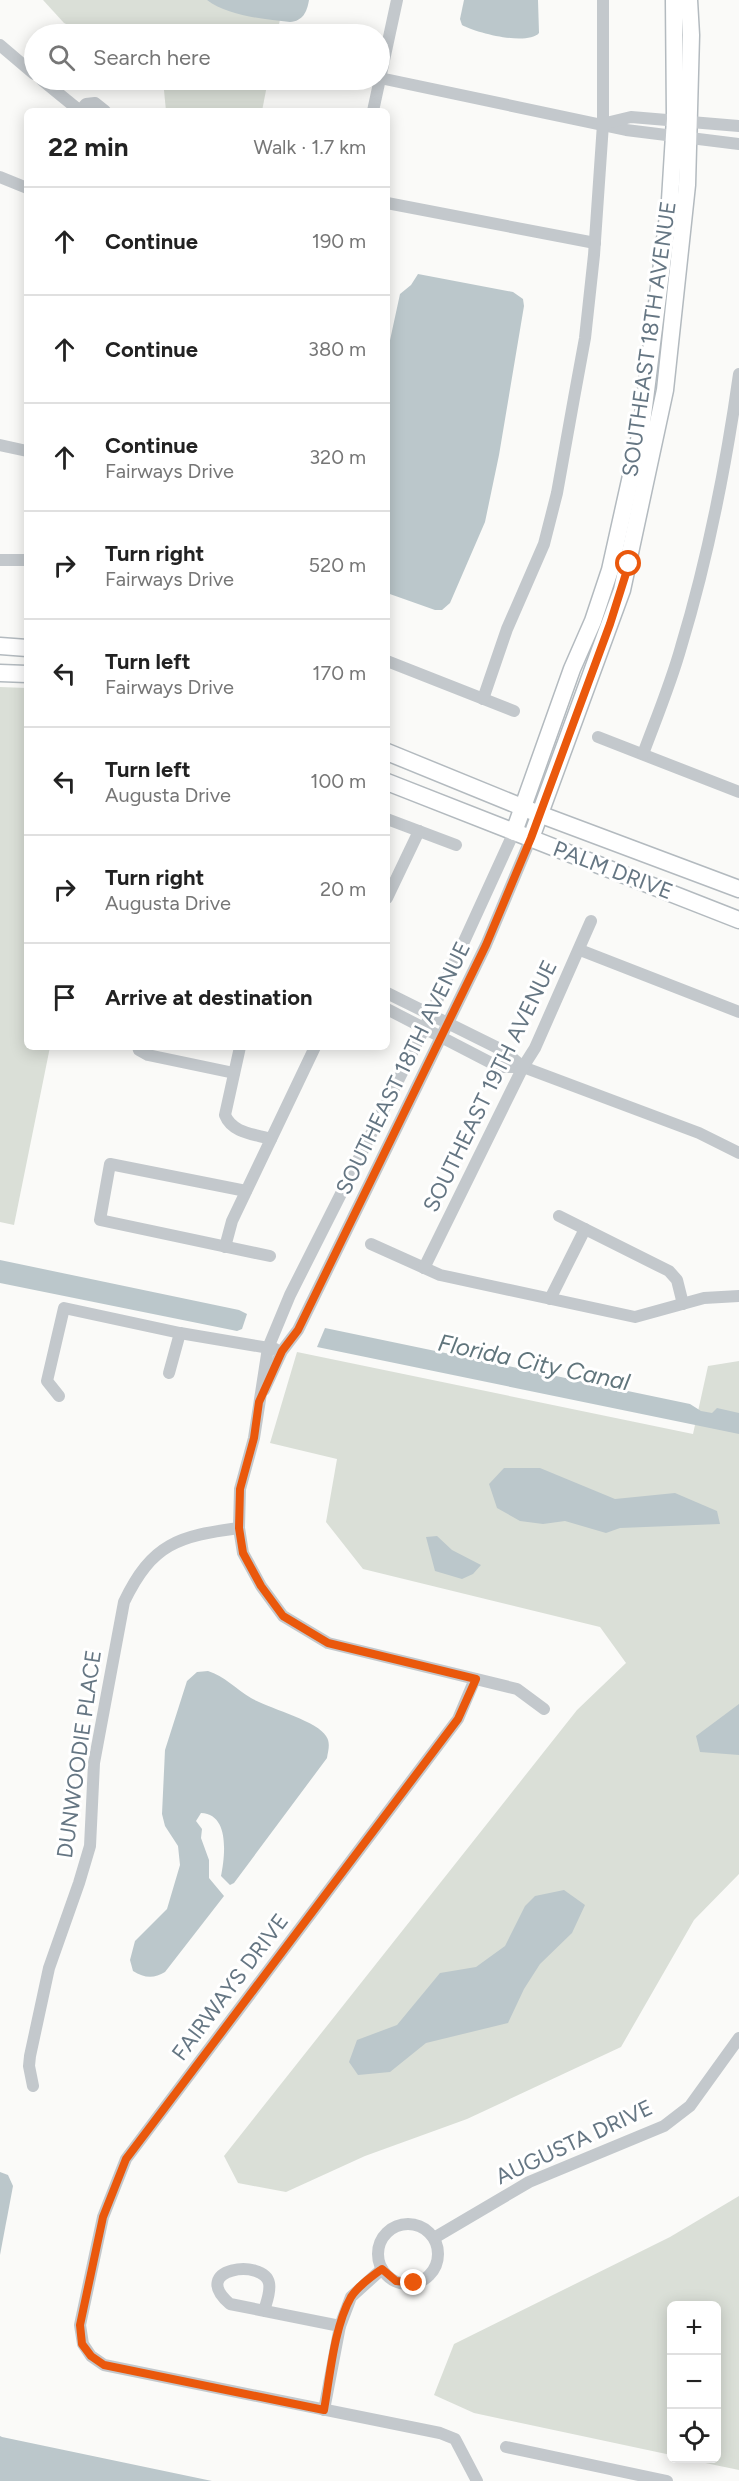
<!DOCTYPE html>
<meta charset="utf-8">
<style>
body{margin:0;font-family:Figtree,sans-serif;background:#f6f6f6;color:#222}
.controls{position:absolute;right:18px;bottom:18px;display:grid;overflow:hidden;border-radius:9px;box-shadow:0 3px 15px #0003}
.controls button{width:54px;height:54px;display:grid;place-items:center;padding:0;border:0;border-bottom:2px solid #e0e0e0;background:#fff;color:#222;font:30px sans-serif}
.stop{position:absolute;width:18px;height:18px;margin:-14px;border:4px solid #ea580c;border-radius:50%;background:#fff}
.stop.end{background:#ea580c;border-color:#fff;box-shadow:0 2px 6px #0008}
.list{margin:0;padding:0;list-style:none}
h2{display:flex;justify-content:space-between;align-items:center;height:78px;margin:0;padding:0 24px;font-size:26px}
h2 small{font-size:20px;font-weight:400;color:#767676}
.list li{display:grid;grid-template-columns:39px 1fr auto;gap:18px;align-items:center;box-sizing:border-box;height:108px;padding:0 24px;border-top:2px solid #e0e0e0}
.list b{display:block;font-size:22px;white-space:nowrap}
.list p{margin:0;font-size:20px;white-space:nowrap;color:#767676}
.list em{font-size:20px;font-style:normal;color:#767676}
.icon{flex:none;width:33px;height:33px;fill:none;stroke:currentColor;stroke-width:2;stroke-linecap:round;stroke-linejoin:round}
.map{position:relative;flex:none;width:739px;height:2481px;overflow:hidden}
.search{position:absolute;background:#fff;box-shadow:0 3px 15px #0003;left:24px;top:24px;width:366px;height:66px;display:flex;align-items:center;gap:15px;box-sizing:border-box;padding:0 21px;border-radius:33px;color:#767676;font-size:22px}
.panel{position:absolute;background:#fff;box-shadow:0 3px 15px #0003;left:24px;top:108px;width:366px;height:942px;border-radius:9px}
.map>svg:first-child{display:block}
</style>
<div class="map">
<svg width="739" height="2481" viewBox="0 0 739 2481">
<rect width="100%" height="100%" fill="#fafaf8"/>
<g fill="#dadfd7">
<path d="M43,0H284L277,34H87L64,23Z"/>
<path d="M163,80H268L262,111H166Z"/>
<path d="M0,687L27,688V1047H50L14,1225L0,1222Z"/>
<path d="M297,1352L693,1434L708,1366L739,1361V1874L694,1920L621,2047L467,2119L365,2156L286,2192L238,2183L224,2156L577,1710L626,1663L600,1627L363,1569L326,1522L337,1459L270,1443Z"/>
<path d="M739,2196V2470L686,2459L716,2458V2306H672L671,2455L474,2413L434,2395L454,2344L670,2237Z"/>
</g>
<g fill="#bbc7cb">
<path d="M207,0H309C307,12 303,21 290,22C264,19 228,16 207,0Z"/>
<path d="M464,0H538L539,33C527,46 476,33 462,25L460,19Z"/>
<path d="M418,274L513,292L523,299L524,306L499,455L485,522L450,603L442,610H435L387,593V354L400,294L411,285Z"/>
<path d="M0,1260L239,1310L247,1314L242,1329L237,1331L0,1283Z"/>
<path d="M325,1328L690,1404L701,1411L712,1413L717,1408L739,1413V1434L317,1347Z"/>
<path d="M504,1468H540L615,1499L675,1493L717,1511L720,1524L620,1528L606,1533L565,1521L543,1524L520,1521L497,1508L489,1484Z"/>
<path d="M437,1536L452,1550L481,1565L473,1574L462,1579L435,1571L426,1537Z"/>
<path d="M208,1671C224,1676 236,1689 251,1698C268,1708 318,1721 326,1736C331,1743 328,1751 327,1758L234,1883L230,1885L221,1876C225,1856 230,1814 201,1813L196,1821L202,1829L201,1838L209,1860V1878L224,1896L165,1972C154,1979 144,1978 133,1971L130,1960L135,1941L167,1909L180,1865L178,1846L165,1826L162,1814L165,1750L187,1681L197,1672Z"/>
<path d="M739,1704V1755L700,1752L696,1736Z"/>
<path d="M564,1890L585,1905L572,1933L540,1964L524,1989L508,2023L426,2043L390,2072L358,2075L349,2062L357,2040L397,2025L440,1973L476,1967L505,1946L525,1906L535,1896Z"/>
<path d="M0,2172L8,2175L13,2186L0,2255Z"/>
<path d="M0,2436L2,2437L212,2481H0Z"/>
</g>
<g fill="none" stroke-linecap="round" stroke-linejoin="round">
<defs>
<g id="secondary">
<path d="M0,646L27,648"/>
<path d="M0,673L27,674"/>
<path d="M387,752L539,814L739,889"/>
<path d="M387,782L739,920"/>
<path d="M514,832L572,669L593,621L610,570L641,431L670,200L675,119L674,0"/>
<path d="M531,838L622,590L665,390L687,185L691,35L689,0"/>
</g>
</defs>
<use href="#secondary" stroke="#b3babf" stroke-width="19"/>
<g stroke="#c3c8cc" stroke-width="12">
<path d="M0,45L34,74"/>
<path d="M380,78L626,130L739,144"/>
<path d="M42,80L80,111"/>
<path d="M80,111L86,104L95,103L105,111"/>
<path d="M373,111L397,0"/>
<path d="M606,123L631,117L739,126"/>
<path d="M0,177L27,188"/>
<path d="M387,203L595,243"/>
<path d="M0,445L27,451"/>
<path d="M0,560H27"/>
<path d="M387,661L514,711"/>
<path d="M483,699L507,629L544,544L557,493L574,398L585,338L594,255L603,124V0"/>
<path d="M598,737L739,792"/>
<path d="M643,754C656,719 671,683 681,647C708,558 726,466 739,374"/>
<path d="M387,819L456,845"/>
<path d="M514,832L424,1029L290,1295L268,1348L254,1438L240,1489L239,1528L243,1553L261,1586L283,1616L328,1643L517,1689L544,1709"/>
<path d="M387,898L419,831"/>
<path d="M580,950L739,1012"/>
<path d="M387,993L504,1051L523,1067L699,1133L739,1153"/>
<path d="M387,1009L499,1067H523"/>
<path d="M138,1047L139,1050L148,1055L234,1073"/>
<path d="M240,1047L225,1115C232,1133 254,1134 271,1139"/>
<path d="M246,1191L110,1164L100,1220L270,1256"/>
<path d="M559,1216L669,1271L677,1280L683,1304"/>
<path d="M371,1244L440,1275L635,1317L704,1298L739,1296"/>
<path d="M225,1247L232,1221L315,1047"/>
<path d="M424,1268L523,1067L535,1048L591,921"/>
<path d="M550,1299L585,1229"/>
<path d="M169,1373L180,1333"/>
<path d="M264,1390L282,1351L298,1330L486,945L531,838"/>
<path d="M59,1396L47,1381L64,1308L180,1333L275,1349"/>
<path d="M475,1679L458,1719L126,2159L103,2217L80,2325L83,2344L91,2356L104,2365L440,2433L455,2439L477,2481"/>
<path d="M33,2086L29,2066L30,2056L49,1968L79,1883L90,1846L94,1763L124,1602C152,1543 179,1536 239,1528"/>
<circle cx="408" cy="2254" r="30"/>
<path d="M434,2238L529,2182L664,2126L690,2106L739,2038"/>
<path d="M264,2311C266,2303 271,2292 269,2283C264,2258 188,2268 230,2304L340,2326"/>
<path d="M324,2410L340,2326L351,2297L382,2269"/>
<path d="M506,2447L667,2481"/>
</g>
<use href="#secondary" stroke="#fff" stroke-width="16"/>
</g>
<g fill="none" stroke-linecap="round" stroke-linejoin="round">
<path stroke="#ea580c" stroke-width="8" d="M414,2283L396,2281L382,2269C371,2277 358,2286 351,2297C334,2327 330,2376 324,2410L104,2365L91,2356L82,2344L80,2325L103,2217L126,2159L458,1719L476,1679L328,1643L283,1616L261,1586L243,1553L239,1528L240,1489L254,1438L259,1402L282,1351L298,1330L486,945L531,838L610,624L629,564"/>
</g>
<g text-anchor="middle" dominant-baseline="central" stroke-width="6" stroke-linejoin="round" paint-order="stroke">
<g font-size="22" fill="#657683" stroke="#fff">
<text transform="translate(649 339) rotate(-82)">SOUTHEAST 18TH AVENUE</text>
<text transform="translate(613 870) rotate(21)">PALM DRIVE</text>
<text transform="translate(403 1068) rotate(-64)">SOUTHEAST 18TH AVENUE</text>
<text transform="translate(490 1086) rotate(-64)">SOUTHEAST 19TH AVENUE</text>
<text transform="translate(79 1754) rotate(-82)">DUNWOODIE PLACE</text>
<text transform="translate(230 1987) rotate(-53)">FAIRWAYS DRIVE</text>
<text transform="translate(574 2142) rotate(-25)">AUGUSTA DRIVE</text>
</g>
<g font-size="24" font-style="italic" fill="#60757c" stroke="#fff">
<text transform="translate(534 1362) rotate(12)">Florida City Canal</text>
</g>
</g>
</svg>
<div class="controls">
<button>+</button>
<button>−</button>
<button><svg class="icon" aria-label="locate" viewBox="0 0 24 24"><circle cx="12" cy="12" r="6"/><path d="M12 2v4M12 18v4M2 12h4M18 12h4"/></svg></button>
</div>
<div class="stop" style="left:629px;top:564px"></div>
<div class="stop end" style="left:414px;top:2283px"></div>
<div class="search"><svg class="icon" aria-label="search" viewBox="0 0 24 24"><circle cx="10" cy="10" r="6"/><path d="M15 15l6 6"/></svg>Search here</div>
<section class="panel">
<h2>22 min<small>Walk · 1.7 km</small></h2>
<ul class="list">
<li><svg class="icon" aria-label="ahead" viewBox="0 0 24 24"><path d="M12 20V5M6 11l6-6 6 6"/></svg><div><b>Continue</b></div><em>190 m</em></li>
<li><svg class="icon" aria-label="ahead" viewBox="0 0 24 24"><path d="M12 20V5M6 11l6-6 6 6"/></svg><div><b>Continue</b></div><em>380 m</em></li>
<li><svg class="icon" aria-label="ahead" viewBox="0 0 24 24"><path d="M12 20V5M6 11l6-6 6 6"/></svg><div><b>Continue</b><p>Fairways Drive</p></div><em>320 m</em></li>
<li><svg class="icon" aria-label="right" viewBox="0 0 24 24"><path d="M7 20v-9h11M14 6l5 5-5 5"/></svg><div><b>Turn right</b><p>Fairways Drive</p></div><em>520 m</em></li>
<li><svg class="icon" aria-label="left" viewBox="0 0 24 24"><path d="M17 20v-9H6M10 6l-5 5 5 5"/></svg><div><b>Turn left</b><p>Fairways Drive</p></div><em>170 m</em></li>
<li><svg class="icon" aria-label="left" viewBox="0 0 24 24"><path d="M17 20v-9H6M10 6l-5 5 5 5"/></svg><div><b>Turn left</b><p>Augusta Drive</p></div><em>100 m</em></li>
<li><svg class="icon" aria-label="right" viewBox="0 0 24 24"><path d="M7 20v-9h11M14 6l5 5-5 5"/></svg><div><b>Turn right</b><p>Augusta Drive</p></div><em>20 m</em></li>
<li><svg class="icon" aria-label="arrive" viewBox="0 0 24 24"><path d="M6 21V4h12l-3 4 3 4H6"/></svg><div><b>Arrive at destination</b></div></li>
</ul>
</section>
</div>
